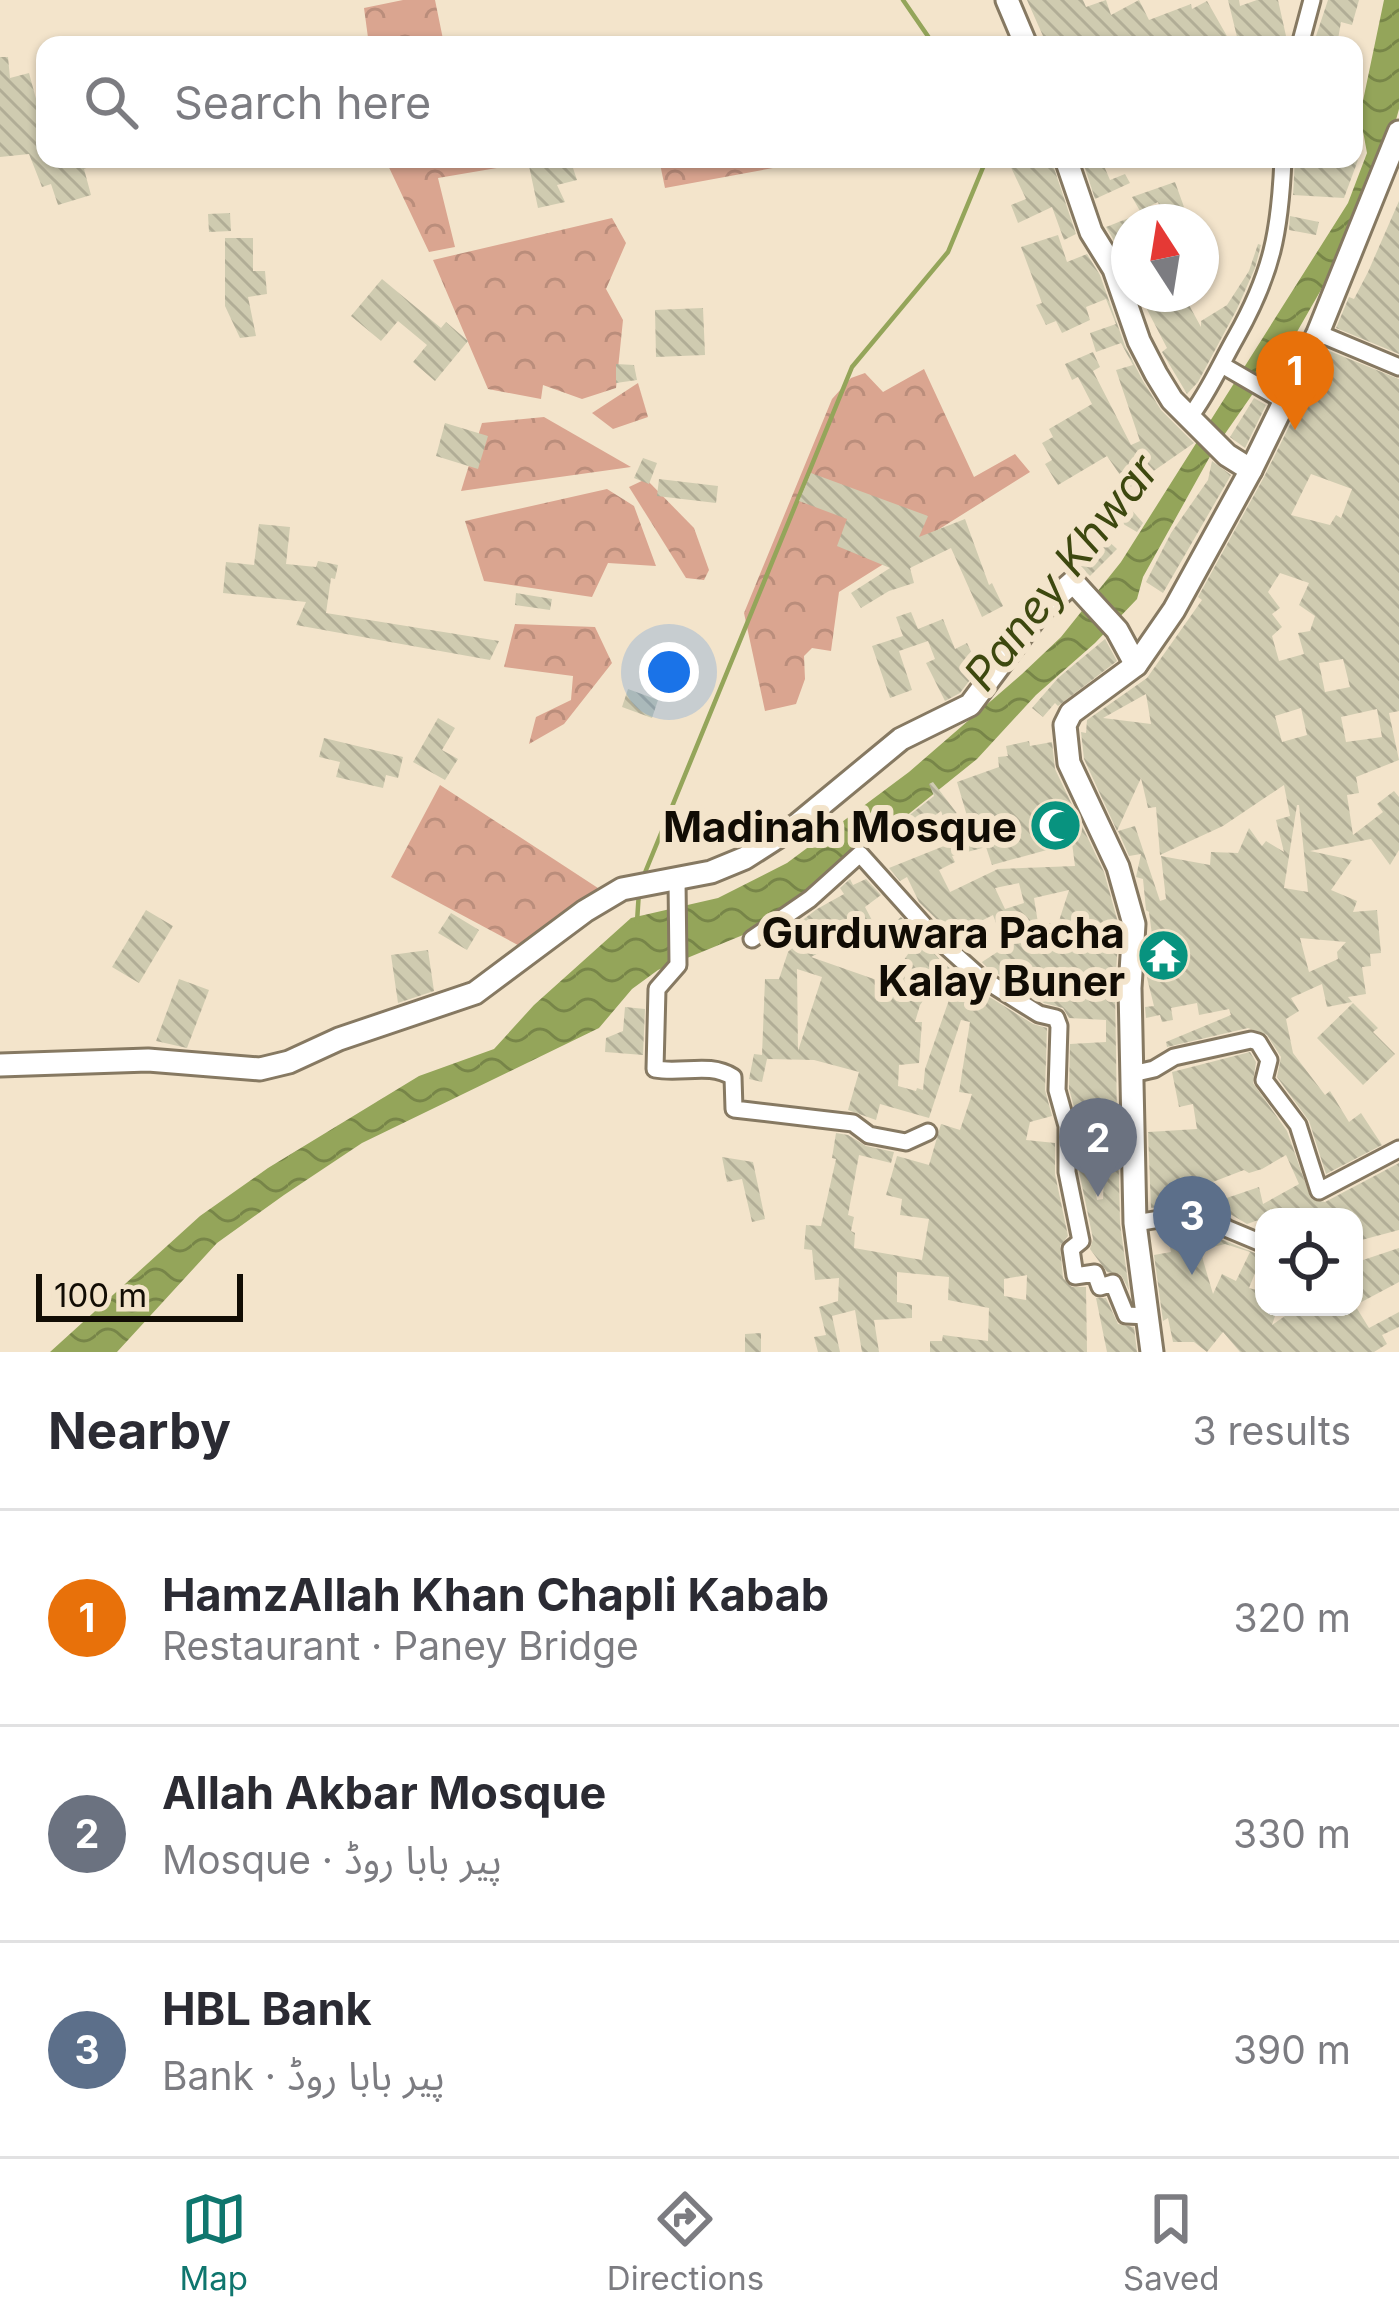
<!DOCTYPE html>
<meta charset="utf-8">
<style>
body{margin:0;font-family:Inter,"Noto Sans Arabic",sans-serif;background:#f2f2f3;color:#2b2b33}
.controls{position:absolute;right:36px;bottom:36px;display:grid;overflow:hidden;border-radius:24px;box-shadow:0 3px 9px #0004}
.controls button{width:108px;height:108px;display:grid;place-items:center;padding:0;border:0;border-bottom:3px solid #e1e1e2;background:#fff;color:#2b2b33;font:60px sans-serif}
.compass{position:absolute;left:1111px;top:204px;width:108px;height:108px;border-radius:50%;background:#fff;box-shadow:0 3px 9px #0004;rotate:348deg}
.scale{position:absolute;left:36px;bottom:30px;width:207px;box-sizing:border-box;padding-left:12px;border:6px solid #110c04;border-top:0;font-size:33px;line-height:42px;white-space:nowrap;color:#110c04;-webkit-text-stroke:9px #f3e4cb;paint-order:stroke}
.you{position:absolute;left:669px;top:672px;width:42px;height:42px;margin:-30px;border:9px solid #fff;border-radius:50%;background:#1a73e8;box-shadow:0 0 0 18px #1a73e833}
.badge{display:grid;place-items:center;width:78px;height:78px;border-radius:50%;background:#0f766e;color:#fff;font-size:39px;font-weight:700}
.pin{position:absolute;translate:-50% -99px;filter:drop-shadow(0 3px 6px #0008)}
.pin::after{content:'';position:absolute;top:63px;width:42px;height:36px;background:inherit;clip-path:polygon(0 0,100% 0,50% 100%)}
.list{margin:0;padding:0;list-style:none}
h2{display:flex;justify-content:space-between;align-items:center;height:156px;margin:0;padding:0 48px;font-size:51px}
h2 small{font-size:39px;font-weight:400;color:#7c7c81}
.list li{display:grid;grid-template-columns:78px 1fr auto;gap:36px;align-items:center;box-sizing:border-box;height:216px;padding:0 48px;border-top:3px solid #e1e1e2}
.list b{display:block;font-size:45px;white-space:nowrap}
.list p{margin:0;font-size:39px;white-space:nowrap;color:#7c7c81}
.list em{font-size:39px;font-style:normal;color:#7c7c81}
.icon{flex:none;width:66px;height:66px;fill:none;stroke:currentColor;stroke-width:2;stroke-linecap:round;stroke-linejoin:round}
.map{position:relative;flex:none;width:1399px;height:1352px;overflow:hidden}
.search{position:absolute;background:#fff;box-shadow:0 3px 9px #0004;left:36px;right:36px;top:36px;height:132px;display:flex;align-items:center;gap:30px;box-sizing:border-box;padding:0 42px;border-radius:24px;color:#7c7c81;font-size:45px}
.sheet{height:804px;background:#fff}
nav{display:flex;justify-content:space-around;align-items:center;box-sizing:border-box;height:168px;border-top:3px solid #e1e1e2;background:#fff;font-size:33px;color:#7c7c81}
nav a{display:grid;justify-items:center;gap:6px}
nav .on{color:#0f766e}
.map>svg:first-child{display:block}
</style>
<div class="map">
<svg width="1399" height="1352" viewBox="0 0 1399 1352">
<defs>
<pattern id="forest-crowns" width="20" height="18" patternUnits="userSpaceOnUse" patternTransform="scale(3)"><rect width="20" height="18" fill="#daa590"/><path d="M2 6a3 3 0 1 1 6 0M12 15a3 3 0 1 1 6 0" fill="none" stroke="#ba8d7b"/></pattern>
<pattern id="water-waves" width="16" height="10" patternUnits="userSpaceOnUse" patternTransform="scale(3)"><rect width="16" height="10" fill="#94a55a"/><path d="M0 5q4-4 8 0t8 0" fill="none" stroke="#778548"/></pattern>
<pattern id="building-back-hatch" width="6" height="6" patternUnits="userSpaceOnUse" patternTransform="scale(3)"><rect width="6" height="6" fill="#cfcbb0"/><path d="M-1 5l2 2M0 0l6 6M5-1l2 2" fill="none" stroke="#b1ad96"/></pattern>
</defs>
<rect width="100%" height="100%" fill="#f3e4cb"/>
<g fill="url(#forest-crowns)">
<path d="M403,0H435L444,44L455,45H369L364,8Z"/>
<path d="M385,159H537L538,161L438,178L455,247L429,252Z"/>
<path d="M659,159H822L665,188Z"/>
<path d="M612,218L626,243L606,289L623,320L616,388L582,399L543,385L541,399L488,389L433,260Z"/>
<path d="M924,369L974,477L1015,454L1030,472L839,592L831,651L812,648L804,656L805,679L796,704L765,711L744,613L832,399L851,378L865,373L883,392Z"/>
<path d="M638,383L648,417L613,429L592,413Z"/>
<path d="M544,417L631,467L461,491L482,423Z"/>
<path d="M646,479L694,528L709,570L704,580L686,578L629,487Z"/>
<path d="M607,489L634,506L656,566L608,563L592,597L484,581L465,521Z"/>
<path d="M515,624L595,627L612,663L564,724L529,744L536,717L571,700L573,676L504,667Z"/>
<path d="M440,785L601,890L529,951L391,877Z"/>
</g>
<path fill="url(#water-waves)" d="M1384,0H1399V109L1386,156L1361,220L1262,393L1254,392L1213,451L1143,577L1137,599L1095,643L1036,695L977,759L890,829L743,935L658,970L632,989L599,1028L362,1143L284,1195L217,1243L117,1352H50L200,1216L268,1168L419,1076L494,1049L534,1005L631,918L718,898L787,863L909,772L1022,674L1061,637L1121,562L1348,203L1367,153L1360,115Z"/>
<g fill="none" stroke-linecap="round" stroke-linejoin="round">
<g stroke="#94a55a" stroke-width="4.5">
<path d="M903,0L934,45"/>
<path d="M644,875L852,367L948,252L984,165L983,159"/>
<path d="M637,922L639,891"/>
</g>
</g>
<g fill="url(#building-back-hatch)" fill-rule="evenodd">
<path d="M1027,0H1083L1086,7L1106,0L1111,15L1139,0L1149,20L1191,4L1192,9L1207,1L1232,45H1047Z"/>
<path d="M1228,0H1239L1240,6L1257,0H1278L1288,45H1239Z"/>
<path d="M1328,0H1359L1352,25L1341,22L1337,45H1313Z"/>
<path d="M0,57H8L10,78L29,73L41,117L45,116V131L39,133L45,159H108L84,169L91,195L58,205L51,184L42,187L29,154L0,157Z"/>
<path d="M570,159L577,180L557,185L565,202L538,208L529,166Z"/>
<path d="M1007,159H1051L1076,234L1064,240L1052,207L1018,223L1011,205L1026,199Z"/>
<path d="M1082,159H1101L1110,180L1125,174L1130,183L1095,199Z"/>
<path d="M1295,159H1348L1358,160L1344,198L1293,195Z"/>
<path d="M1175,182L1184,207L1162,215L1158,202L1140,211L1132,197Z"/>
<path d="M1399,201V354L1336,328L1349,297L1354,299L1368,272Z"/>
<path d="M230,213L231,231L209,232L208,214Z"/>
<path d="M1290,216L1319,222L1316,235L1289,230Z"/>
<path d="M1129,218V239L1116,244L1106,227Z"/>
<path d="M1058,235L1067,262L1087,254L1100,275L1125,346L1143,381L1161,410L1194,443L1129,488L1107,456L1058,485L1045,464L1052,460L1042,443L1053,437L1049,429L1092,404L1078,377L1072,380L1065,364L1093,352L1100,367L1093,371L1131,445L1140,441L1116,370L1133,365L1121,343L1096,352L1090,333L1116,324L1106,299L1086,307L1090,320L1062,333L1056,321L1046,325L1036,305L1042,303L1021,247Z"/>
<path d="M225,238H253V271H265L267,294L248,297L256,336L240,338L225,306Z"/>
<path d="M1258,244L1261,245L1255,268L1237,309L1198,382L1187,394L1162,352L1167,348L1139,294H1183L1201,327V321L1227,305L1249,271Z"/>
<path d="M382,279L441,328L446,322L468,341L435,381L413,362L427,345L398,321L381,341L351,316Z"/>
<path d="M703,308L705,355L656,357L655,310Z"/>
<path d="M1327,350L1399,379V711L1389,713L1399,760L1356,777L1359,793L1347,795L1353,835L1383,812L1377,804L1394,791L1399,797V850L1390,865L1371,839L1310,851L1352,860L1331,890L1357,901L1353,912L1377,910L1381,953L1370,954L1371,966L1362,967L1366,994L1348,997L1352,1002L1327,1007L1322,984L1291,998L1299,1011L1286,1019L1293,1053L1325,1095L1330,1091L1349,1122L1361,1113L1382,1145L1326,1174L1309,1121L1277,1077L1281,1057L1267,1035L1248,1028L1167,1047L1166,1042L1231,1015L1229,1009L1199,1015L1197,1003L1171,1008L1173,1020L1162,1022L1160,1015L1146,1018L1145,1007L1154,1006L1147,978L1148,935H1152L1149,912L1146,910L1143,879L1136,877L1141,854L1129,856L1118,831L1135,826L1160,901L1166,899L1161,856L1210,865L1211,852L1238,853L1249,828L1262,846L1266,841L1284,852L1276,820L1290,816L1284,785L1223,826L1160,855L1156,807L1148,808L1141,778L1117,831L1084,759L1081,732L1086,733L1087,720L1147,678L1202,600L1198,597L1264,477ZM1311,474L1352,489L1341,518L1336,515L1330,525L1291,515ZM1280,573L1309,583L1299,605L1315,616L1310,631L1298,633L1304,654L1279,661L1272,636L1282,627L1272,614L1280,608L1268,592ZM1343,659L1350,687L1325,692L1319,663ZM1146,694L1151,724L1103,718ZM1301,708L1307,735L1282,742L1275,716ZM1377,709L1382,737L1346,742L1341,717ZM1297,805H1299L1308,892L1284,888ZM1300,938L1346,942L1337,952L1338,959L1309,972Z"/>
<path d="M616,364L634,365L637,380L616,383Z"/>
<path d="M1254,398L1266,405L1245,448L1230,437Z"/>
<path d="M445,423L488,436L478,469L436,456Z"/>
<path d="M643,458L657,463L649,484L634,478Z"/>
<path d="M1212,461L1231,475L1163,593L1146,582L1171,533L1208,480Z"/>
<path d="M811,473L928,516L919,537L965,519L989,585L992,583L1003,606L982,617L951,548L910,568L914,583L889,591L861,608L851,593L890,568L837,546L847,519L799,501Z"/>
<path d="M659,479L718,486L716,503L657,496Z"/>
<path d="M1123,500L1143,523L1137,532L1118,521L1114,524L1107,515Z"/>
<path d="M259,524L290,527L286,564L316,567L318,561L338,565L335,579L331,578L326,613L499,641L490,660L296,625L306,602L223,593L226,562L254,565Z"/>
<path d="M1105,538L1117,549L1090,576L1079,565Z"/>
<path d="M516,593L552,599L550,610L515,605Z"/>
<path d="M911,612L918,629L943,619L955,649L967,643L979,668L960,693L945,701L926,663L935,659L928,641L899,651L912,690L890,698L872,646L903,636L896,617Z"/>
<path d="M1105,639L1117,661L1058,706L1055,703L1043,717L1032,708L1058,678Z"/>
<path d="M628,689L658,700L652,718L622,707Z"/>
<path d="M438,718L455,728L442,750L458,759L445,780L413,762Z"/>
<path d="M324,738L403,757L398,778L386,775L383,788L336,777L340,762L319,757Z"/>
<path d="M1029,741L1030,746L1052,742L1055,769L1104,872L1119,926L1115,987L1117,1119H1107V1114L1084,1117L1097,1200L1103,1199L1106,1139L1118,1137L1120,1223L1129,1290L1121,1275L1107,1272L1090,1249L1093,1239L1079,1171V1125L1069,1089L1070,1044L1106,1042V1020L1069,1018L1063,1008L1044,1003L987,967L982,962L1005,947L993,915L967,928L976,945L967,949L919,902L907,877L900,881L889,868L954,842L941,811L911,833L902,821L934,796L929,784L933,782L972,833L957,782L999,767L998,757L1008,756L1006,746ZM1072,843L1075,866L998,869L950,892L939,870L955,862L952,856L986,847L992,865ZM1019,883L1024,903L1005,909L995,888ZM1069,890L1058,924L1038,923L1034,898Z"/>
<path d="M850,879L853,885L866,879L881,895L865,907L874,924L811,957L888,984L912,948L892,925L901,917L942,962L972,986L1033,1024L1047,1028L1045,1090L1052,1116L1030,1122L1026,1140L1055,1143V1174L1068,1236L1060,1246L1063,1278L1072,1287H1086L1087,1352H930V1341H942L943,1335L988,1341L989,1308L948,1300L949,1277L897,1272V1302L912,1305V1318L874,1320L879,1352H862L855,1310L832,1316L840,1352H818L814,1337L826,1335L819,1307L838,1301L839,1278L815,1280L812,1250L804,1249L806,1225L821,1226L836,1159L832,1158L836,1133L848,1135L866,1146L894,1152L891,1163L859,1155L848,1215L854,1217L851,1231L855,1233L854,1248L922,1260L929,1219L900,1215L902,1199L886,1195L897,1156L929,1165L941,1124L960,1130L972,1094L959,1092L970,1022L961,1020L929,1118L880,1104L876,1120L848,1110L859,1072L814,1060L767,1059L762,1082L749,1079L754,1054L762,1055L765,979H779L790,946L775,941L817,909L844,894L840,888ZM797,969L822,977L798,1051ZM933,987L950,997L925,1069L923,1090L917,1088L916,1091L898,1086L899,1065L919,1063L922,1022H915L920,1005ZM1027,1275L1026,1300L1004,1296V1279Z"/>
<path d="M146,910L173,926L139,983L112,967Z"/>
<path d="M451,913L479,930L467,950L438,933Z"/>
<path d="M428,950L434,991L398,1003L391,955Z"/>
<path d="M179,979L209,990L187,1048L156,1041Z"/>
<path d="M1353,1003L1378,1028L1373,1032L1395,1054L1363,1085L1317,1038Z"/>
<path d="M625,1007L645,1009L643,1055L605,1052L606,1038L623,1031Z"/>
<path d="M1250,1052L1256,1062L1253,1083L1287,1131L1311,1199L1325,1202L1399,1163V1230L1354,1242V1217H1283L1282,1212L1247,1224L1212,1203L1259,1187L1263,1204L1299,1184L1286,1155L1262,1169L1249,1173L1244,1170L1171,1198L1173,1205L1151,1208L1148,1132L1197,1129L1193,1104L1179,1107L1172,1072Z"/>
<path d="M722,1157L753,1162L765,1219L752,1222L742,1179L727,1182Z"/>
<path d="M1201,1225L1223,1240L1262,1256L1249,1288L1264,1292V1307H1278L1272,1325L1298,1307H1356L1369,1328L1399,1312V1327L1382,1335L1387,1344L1374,1352H1240L1223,1332L1207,1352L1194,1342H1173L1168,1318L1163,1321L1154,1255L1171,1252L1166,1230ZM1225,1244L1250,1252L1236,1281L1222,1274L1213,1294L1200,1250Z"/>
<path d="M1399,1248V1282L1354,1306V1263Z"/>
<path d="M1096,1298H1106L1118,1324L1134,1327L1137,1352H1107Z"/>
<path d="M761,1333V1352H745V1334Z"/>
</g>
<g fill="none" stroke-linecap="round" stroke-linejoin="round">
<defs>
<g id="street">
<path d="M1300,45L1312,0"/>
<path d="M1318,333L1399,367"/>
<path d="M1222,365L1284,401"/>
<path d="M1189,418C1209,392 1220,365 1236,337C1272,273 1280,232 1283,159"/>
<path d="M677,880L678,965L657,989L655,1069C683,1074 709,1062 733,1077L734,1109L853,1123L869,1135L906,1142L928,1132"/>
<path d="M752,939L810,899L860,854L931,933L980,977L1039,1014L1056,1018L1059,1026L1057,1090L1067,1126V1172L1081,1241L1071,1249L1075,1276L1095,1273L1100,1287L1113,1283L1126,1315L1148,1316"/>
<path d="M1132,1074L1154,1069L1174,1057L1251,1040L1258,1042L1269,1060L1264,1080L1298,1125L1319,1191L1399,1149"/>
<path d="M1135,1223L1204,1212L1228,1229L1264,1244"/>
</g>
<g id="secondary">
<path d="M1007,0L1026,45"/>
<path d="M1066,159L1091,232L1114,269L1139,341L1156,374L1172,400L1227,455L1251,470"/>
<path d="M0,1065L148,1060L260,1069L289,1062L339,1039L475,993L585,911L622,889L711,872L745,858L798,824L901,739L970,705L1040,611L1073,582L1117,630L1136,665"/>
<path d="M1152,1352L1135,1223L1130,988L1134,924L1118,867L1069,763L1065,725L1071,713L1136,665L1174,610L1251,470L1318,333L1399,132"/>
</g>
</defs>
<use href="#street" stroke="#867962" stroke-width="21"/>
<use href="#secondary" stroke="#867962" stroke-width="27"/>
<use href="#street" stroke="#fff" stroke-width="15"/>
<use href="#secondary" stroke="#fff" stroke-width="21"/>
</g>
<defs>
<symbol id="mosque-disc" viewBox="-11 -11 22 22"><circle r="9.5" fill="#08937f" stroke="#f3e4cb"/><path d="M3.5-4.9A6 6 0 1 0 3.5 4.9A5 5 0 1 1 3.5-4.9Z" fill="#fff"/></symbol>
<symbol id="temple-disc" viewBox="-11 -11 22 22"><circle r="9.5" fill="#08937f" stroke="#f3e4cb"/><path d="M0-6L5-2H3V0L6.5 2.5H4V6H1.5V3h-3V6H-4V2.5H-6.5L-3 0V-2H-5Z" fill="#fff"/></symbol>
</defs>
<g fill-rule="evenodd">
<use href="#mosque-disc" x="1026" y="796" width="59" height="59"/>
<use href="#temple-disc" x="1134" y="926" width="59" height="59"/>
</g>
<g text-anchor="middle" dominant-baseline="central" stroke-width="12" stroke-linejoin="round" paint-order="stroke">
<g font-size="42" font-weight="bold" fill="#110c04" stroke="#f3e4cb" text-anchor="end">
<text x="1017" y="826">Madinah Mosque</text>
<text x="1125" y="932">Gurduwara Pacha<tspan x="1125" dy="48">Kalay Buner</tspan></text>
</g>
<g font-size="45" font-style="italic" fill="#3d480f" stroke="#f3e4cb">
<text transform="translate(1061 572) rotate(-52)">Paney Khwar</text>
</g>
</g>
</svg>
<div class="controls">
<button><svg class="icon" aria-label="locate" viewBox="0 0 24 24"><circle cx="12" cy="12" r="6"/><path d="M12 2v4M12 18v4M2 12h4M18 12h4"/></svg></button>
</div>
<svg class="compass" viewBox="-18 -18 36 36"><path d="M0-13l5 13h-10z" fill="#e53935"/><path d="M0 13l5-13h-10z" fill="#7c7c81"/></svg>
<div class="scale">100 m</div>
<div class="you"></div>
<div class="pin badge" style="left:1295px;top:430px;background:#e8710a">1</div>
<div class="pin badge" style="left:1098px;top:1197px;background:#6b7280">2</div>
<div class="pin badge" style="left:1192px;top:1275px;background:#5c6f8a">3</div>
<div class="search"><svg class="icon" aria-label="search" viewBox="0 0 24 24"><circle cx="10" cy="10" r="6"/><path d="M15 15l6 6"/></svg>Search here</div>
</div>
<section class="sheet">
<h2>Nearby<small>3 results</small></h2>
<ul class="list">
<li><span class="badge" style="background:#e8710a">1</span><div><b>HamzAllah Khan Chapli Kabab</b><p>Restaurant · Paney Bridge</p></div><em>320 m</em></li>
<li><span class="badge" style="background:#6b7280">2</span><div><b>Allah Akbar Mosque</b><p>Mosque · پیر بابا روڈ</p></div><em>330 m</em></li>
<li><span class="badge" style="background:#5c6f8a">3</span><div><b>HBL Bank</b><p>Bank · پیر بابا روڈ</p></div><em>390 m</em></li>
</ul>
</section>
<nav>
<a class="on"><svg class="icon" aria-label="map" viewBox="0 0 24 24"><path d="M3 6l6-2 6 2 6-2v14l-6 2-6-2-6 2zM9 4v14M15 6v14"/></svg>Map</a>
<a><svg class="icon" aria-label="directions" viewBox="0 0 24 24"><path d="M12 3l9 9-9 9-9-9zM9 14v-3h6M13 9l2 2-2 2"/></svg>Directions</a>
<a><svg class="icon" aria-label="saved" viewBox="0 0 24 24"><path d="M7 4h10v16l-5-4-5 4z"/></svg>Saved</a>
</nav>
